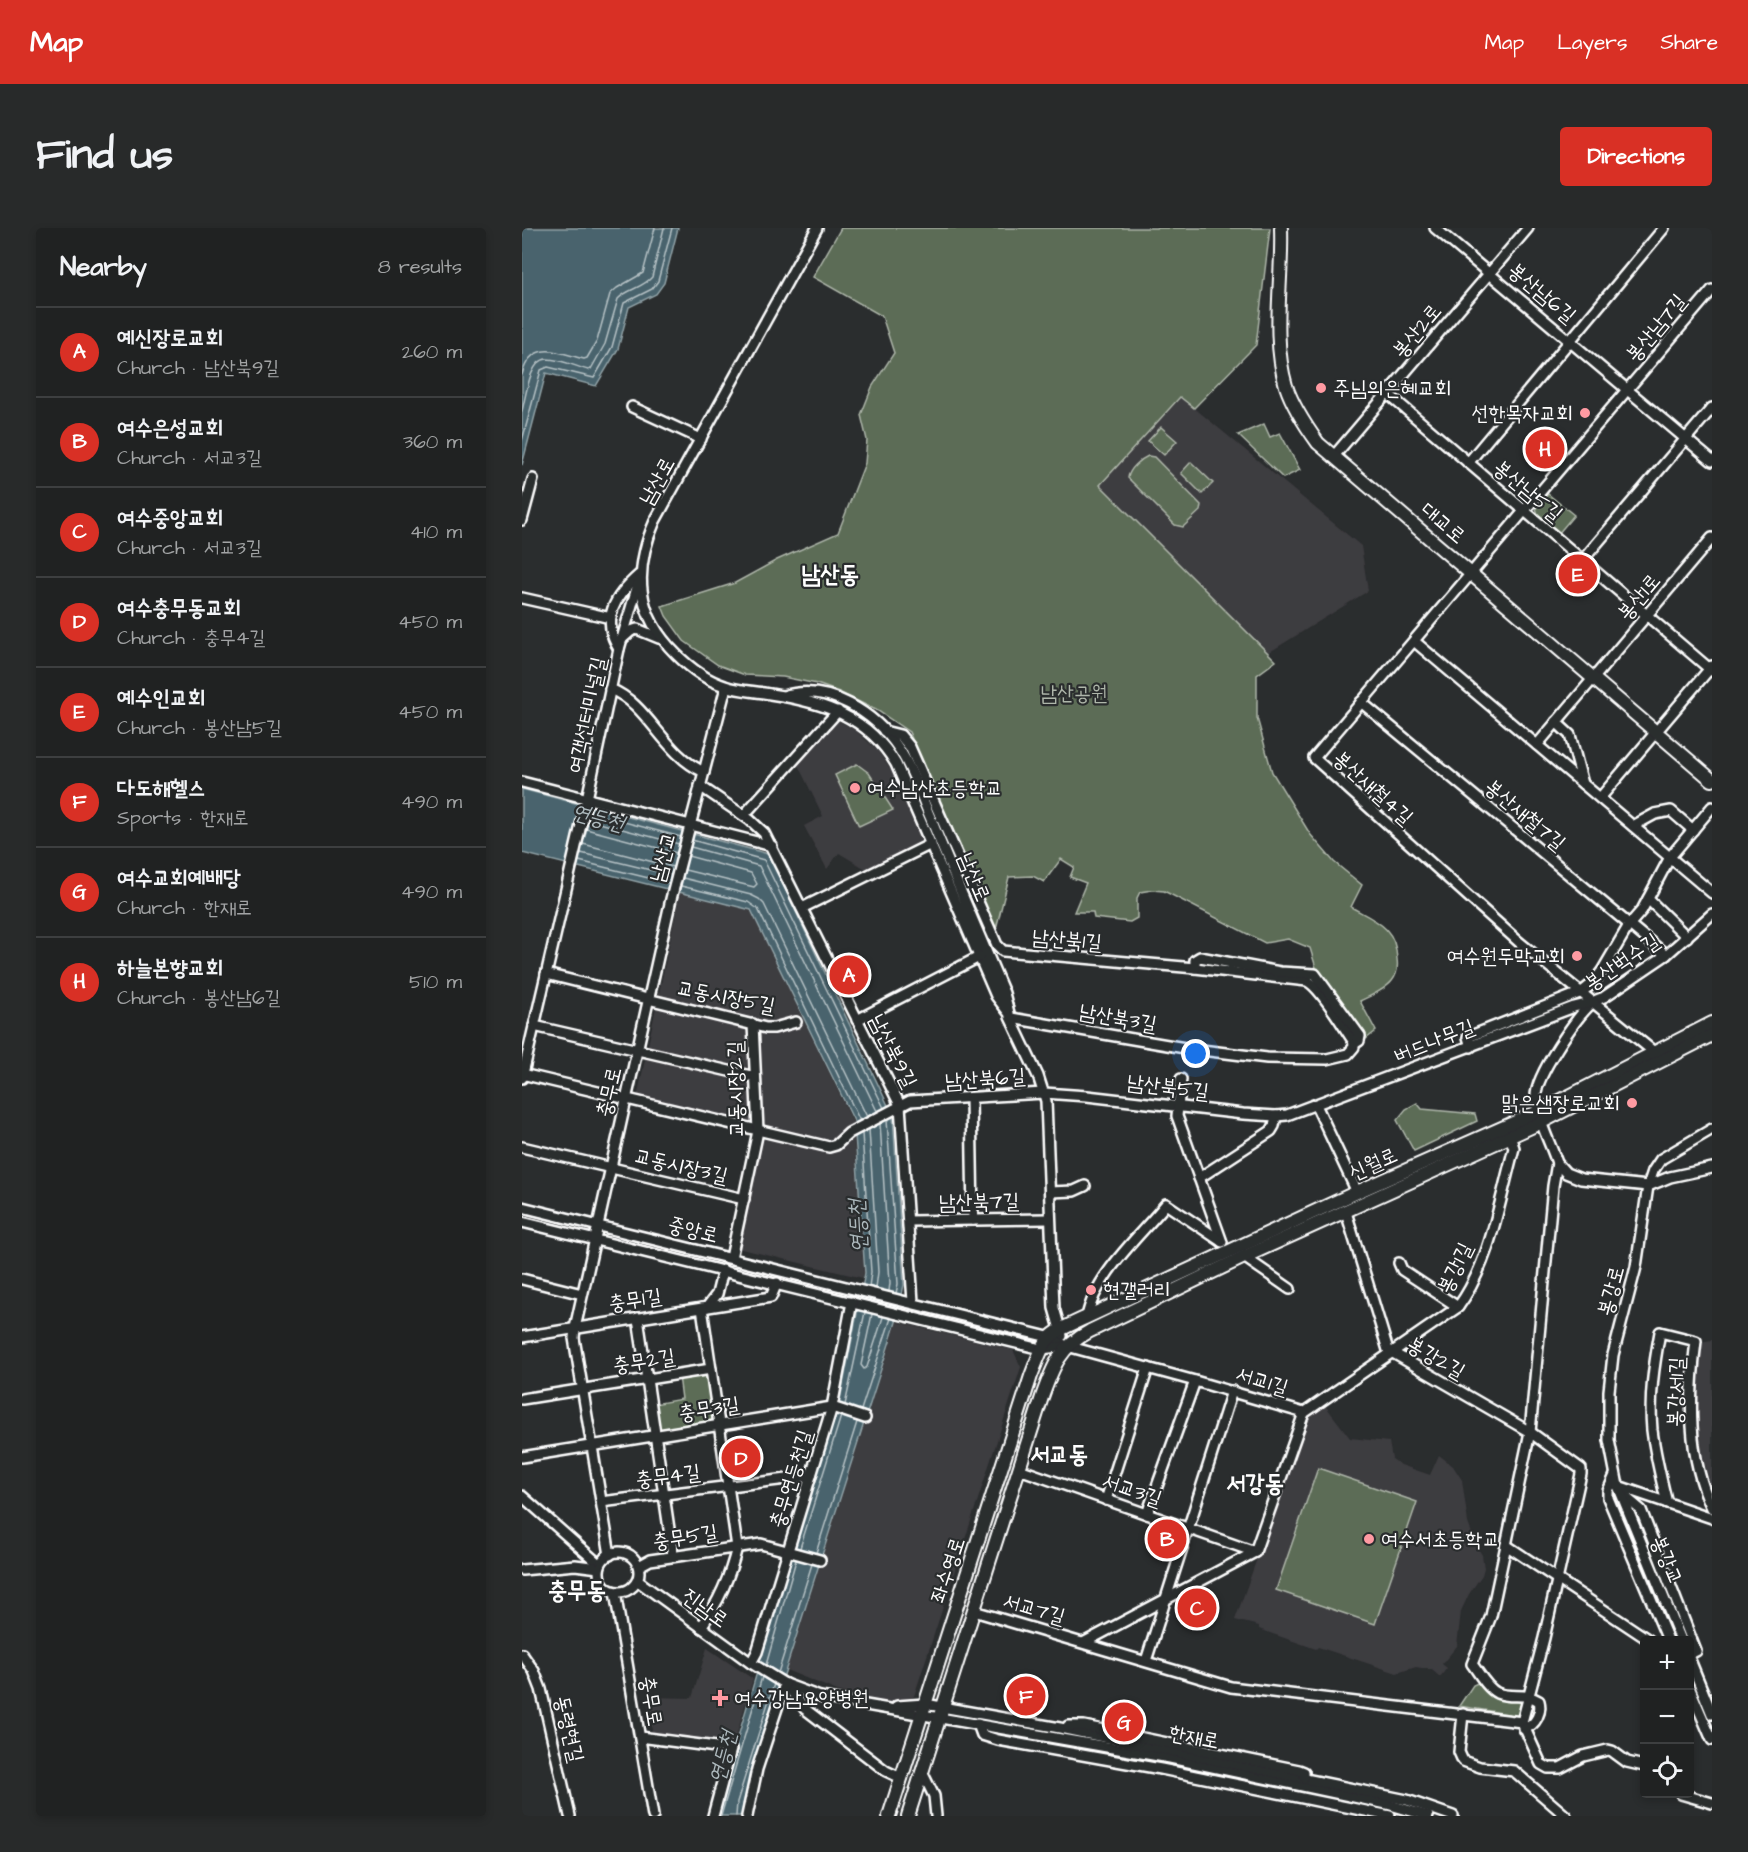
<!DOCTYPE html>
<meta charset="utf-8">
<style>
body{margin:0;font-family:"Architects Daughter","Poor Story",sans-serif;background:#282a2a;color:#f1f3f6}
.controls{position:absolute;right:18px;bottom:18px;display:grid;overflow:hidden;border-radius:6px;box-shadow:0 3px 9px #0003}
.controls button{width:54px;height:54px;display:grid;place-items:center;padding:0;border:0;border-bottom:2px solid #3d3f40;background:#202222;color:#f1f3f6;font:30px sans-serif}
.you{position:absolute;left:674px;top:826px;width:21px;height:21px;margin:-15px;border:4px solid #fff;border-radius:50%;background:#1a73e8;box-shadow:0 0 0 9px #1a73e833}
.badge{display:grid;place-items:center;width:39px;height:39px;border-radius:50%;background:#d93025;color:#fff;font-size:20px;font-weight:700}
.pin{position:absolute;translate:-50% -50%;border:3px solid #fff;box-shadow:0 2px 6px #0006}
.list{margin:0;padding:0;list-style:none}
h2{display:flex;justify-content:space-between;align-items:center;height:78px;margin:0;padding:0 24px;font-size:26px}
h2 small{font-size:20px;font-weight:400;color:#a2a4a5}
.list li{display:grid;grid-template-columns:39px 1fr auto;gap:18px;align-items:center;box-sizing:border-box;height:90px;padding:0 24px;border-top:2px solid #3d3f40}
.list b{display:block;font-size:22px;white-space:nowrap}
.list p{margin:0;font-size:20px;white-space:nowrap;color:#a2a4a5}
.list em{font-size:20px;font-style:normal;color:#a2a4a5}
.icon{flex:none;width:33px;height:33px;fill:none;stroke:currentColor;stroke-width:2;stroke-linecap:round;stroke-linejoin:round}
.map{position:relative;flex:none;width:1190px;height:1588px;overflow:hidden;border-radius:6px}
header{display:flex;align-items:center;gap:36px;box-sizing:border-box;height:84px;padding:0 30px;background:#d93025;color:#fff}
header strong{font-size:28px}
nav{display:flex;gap:33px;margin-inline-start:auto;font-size:21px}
.intro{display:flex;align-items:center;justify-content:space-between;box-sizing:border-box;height:144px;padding:0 36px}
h1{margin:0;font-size:42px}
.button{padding:15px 27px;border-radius:6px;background:#d93025;color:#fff;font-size:21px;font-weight:700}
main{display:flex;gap:36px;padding:0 36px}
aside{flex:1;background:#202222;border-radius:6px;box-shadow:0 3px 9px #0003}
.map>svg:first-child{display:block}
</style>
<header>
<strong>Map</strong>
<nav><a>Map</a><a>Layers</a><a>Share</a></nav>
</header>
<div class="intro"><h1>Find us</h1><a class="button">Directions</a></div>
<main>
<aside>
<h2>Nearby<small>8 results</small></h2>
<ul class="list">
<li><span class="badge">A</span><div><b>예신장로교회</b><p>Church · 남산북9길</p></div><em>260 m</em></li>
<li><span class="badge">B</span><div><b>여수은성교회</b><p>Church · 서교3길</p></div><em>360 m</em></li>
<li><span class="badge">C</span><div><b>여수중앙교회</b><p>Church · 서교3길</p></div><em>410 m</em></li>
<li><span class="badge">D</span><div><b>여수충무동교회</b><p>Church · 충무4길</p></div><em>450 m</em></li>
<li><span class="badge">E</span><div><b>예수인교회</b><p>Church · 봉산남5길</p></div><em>450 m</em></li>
<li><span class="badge">F</span><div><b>다도해헬스</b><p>Sports · 한재로</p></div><em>490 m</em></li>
<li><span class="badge">G</span><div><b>여수교회예배당</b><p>Church · 한재로</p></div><em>490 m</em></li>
<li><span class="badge">H</span><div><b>하늘본향교회</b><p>Church · 봉산남6길</p></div><em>510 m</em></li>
</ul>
</aside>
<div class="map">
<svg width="1190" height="1588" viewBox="0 0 1190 1588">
<rect width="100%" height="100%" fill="#2a2d2e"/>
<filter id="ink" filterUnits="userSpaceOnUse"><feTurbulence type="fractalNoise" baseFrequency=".0167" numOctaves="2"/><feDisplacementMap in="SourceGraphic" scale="12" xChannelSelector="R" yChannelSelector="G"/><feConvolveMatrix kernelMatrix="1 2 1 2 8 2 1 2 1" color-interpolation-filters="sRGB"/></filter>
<g filter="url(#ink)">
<g fill="#3e3c40">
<path d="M659,169L839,318L846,363L746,425L578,257Z"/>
<path d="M316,493L332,501L356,523L370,544L399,607L400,614L344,641L317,625L305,641L282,598L301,588L276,537Z"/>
<path d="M158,665L226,682L230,685L331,894L342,1045L341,1050L215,1020L241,901L115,870Z"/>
<path d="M375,1094L491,1122L499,1139L392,1468L384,1474L374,1476L318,1464L264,1442Z"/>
<path d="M1190,1112V1261L1174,1204L1173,1157L1178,1114Z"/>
<path d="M802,1176L828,1210L867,1214L870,1231L879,1237L908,1247L917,1227L931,1238L940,1252L946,1295L955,1319L960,1327L962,1340L960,1347L947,1366L939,1383L935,1418L920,1436L925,1440L918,1449L910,1442L894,1439L875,1445L796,1419L794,1421L737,1401V1398L713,1392L784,1194Z"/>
<path d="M185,1420L231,1451L211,1519L131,1509L125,1469L170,1470Z"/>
</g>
<g fill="#5c6c56" stroke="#aeb6aa" stroke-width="1.5">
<path d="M319,0H748L734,117L672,180L658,169L578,257L754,433L735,447V490L750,544L788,606L812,634L840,657L829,679C854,693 874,699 875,731C876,738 875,747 870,753C863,762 848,768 838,773L854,803L844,811L795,743L788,720L766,711L743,715L642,663L630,662L618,664L615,670V690L608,694L572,690L571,684H552L564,655L548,649L552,639L539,631L522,654L511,648L487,649L474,701L387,504L356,483L317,464L295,456L261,449L223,447L196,437L162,413L144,388L140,378L213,355L255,332L316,305L343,235L345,212L339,187L350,159L372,125L360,88L291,49Z"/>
<path d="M742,196L748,209L758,205L778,242L761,250L716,207Z"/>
<path d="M639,199L655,213L642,227L626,213Z"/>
<path d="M626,228L632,229L679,277L678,283L661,299L653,297L606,250C607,241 619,231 626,228Z"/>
<path d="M669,234L691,255L680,266L659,245Z"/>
<path d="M1026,266L1052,287L1036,306L1017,290L1014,280Z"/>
<path d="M335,536L347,545L371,582L337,598L313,547Z"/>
<path d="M895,875L900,881L953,886L955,893L892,923L875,892L884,881Z"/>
<path d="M186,1144L194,1193L136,1202L132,1176L160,1171L157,1148Z"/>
<path d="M796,1240L895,1274L853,1396L754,1362Z"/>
<path d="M958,1454C971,1471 977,1469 998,1472L1000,1475L998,1488L937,1478L951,1457Z"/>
</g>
<g fill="#48646d" stroke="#91a2a7" stroke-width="1.5">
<path d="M0,0H156L142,55L134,66L107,79L96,121L74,158L24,145L0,237Z"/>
<path d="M0,561L243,625L247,627L371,888L382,1057L374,1094L221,1576L220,1588H193L268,1331L318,1172L343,1045L332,893L229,682L0,625Z"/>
</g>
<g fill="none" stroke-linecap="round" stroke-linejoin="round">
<g stroke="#b6c1c5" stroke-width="1.5">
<path d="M0,147C9,111 35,124 62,131L65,130L75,113L88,66L95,60L121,45L133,0"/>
<path d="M0,183C4,169 7,132 25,131C38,131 53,138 66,142L69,141L83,116L96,71C105,61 121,60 130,49L142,0"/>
<path d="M0,213L19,142L26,139L72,150L90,119L102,75L130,61L136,53L150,0"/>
<path d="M68,585L159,609"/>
<path d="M66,592L157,616"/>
<path d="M64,601L155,625"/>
<path d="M170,612L242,632L362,880"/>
<path d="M61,616L151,639"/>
<path d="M169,619L237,638L355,883"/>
<path d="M59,625L149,647"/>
<path d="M57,633L147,655"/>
<path d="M163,642L232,659L235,656L229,645L166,628"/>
<path d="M161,650L229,667L237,671L242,676L345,889"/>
<path d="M159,658L226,674L236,681L338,893"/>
<path d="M365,892L376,1056L374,1065"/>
<path d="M358,895L368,1055L367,1063"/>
<path d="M347,901L356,1044L354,1060"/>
<path d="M340,905L349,1044L347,1059"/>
<path d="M350,1086L339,1137L342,1141L345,1139L361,1089"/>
<path d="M323,1177L343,1084"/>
<path d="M339,1182L369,1090"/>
<path d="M278,1320L319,1188"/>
<path d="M294,1325L335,1194"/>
<path d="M244,1437L274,1332"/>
<path d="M256,1445L290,1336"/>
<path d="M199,1588L240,1449"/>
<path d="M214,1588L215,1574L252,1456"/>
</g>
<defs>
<g id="minor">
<path d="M913,0L1190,233"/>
<path d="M866,166L1190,443"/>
<path d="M110,179L179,211"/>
<path d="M812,228L1006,0"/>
<path d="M946,235L1142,0"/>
<path d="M0,292L11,251"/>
<path d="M1060,333L1190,180"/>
<path d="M0,370L89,390"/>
<path d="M100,411L109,403L115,401L137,410"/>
<path d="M892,413L1190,665"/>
<path d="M97,421C78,391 93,368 117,347"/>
<path d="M88,461C127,476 140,525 182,544"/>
<path d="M261,468C306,454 353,485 377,521C392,543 400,572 411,596C434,653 458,709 482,765L487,785L474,768L374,536C346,488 300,474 248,466C233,463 217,463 203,458C184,452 168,440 154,426C114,387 111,343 133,293L295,0"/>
<path d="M839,474L1144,727"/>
<path d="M1034,494L1048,507L1061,556"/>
<path d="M362,503L378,507L388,519L475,717L481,723L673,740L785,753C799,759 822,800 832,814V819L826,826L805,831L745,830L663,820L489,790"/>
<path d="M1015,517L1190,310"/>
<path d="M0,554L250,618"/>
<path d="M178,558L228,592L242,605L378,877L391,1074"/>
<path d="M1078,570L1190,438"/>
<path d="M222,587L316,483"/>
<path d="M1111,598L1133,586L1149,583L1171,602"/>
<path d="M1126,671L1165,709"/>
<path d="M280,680L409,616"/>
<path d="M1190,686L1144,727L1082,769C1078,771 1073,772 1070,775C1054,789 1013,849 1014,869C1015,891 1028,914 1035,935L1044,945L1059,951L1126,958L1148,949L1190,940"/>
<path d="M673,740V732L678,729L758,744L793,746L838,808L837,813L832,816"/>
<path d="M24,746L244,800H252L274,794"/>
<path d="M488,789L516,848L524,873L532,1080L540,1108"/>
<path d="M335,792L457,729"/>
<path d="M12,798L233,849"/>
<path d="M949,819L946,809L1060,764L1071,755L1080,743L1107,697L1120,682L1148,629L1190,579"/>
<path d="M1132,824L997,714L792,530L1190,62"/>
<path d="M0,846L307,919L314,917L327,905L388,873L522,865L565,868L721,886L754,888L765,887L1052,779L1072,774"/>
<path d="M0,850L65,571L97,421L117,353"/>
<path d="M659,851L655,888L700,1014"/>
<path d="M449,870L451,992"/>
<path d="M794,877L835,964"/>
<path d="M0,919L222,971"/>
<path d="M677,950L749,903L752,898L754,888"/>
<path d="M528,964L552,963L563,958"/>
<path d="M0,979L526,1109L545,1118L673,1153L782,1185"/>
<path d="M824,984L866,1122L1008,1204L1059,1241V1246L1022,1410L1000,1494L1019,1536L1026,1540H1038L1061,1528L1086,1522L1090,1523L1105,1534L1122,1538"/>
<path d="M387,993L528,991"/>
<path d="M0,994L519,1121L545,1118"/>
<path d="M722,1029L768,1061"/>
<path d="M209,1030L236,903L231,796"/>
<path d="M877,1035L880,1042L936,1079"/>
<path d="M0,1051L60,1066"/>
<path d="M185,1079L195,1066L201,1042"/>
<path d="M565,1089C573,1047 617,1009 644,976L699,1013"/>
<path d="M116,1090L151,1328"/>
<path d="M0,1109L249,1069L255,1055"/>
<path d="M0,1171L189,1141"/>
<path d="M782,1185L936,1079C968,1036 978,971 992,920L988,908"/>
<path d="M0,1229L310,1179L343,1190"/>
<path d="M497,1241L733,1324"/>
<path d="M1093,1247L1086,1263V1270L1146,1412"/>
<path d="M1096,1258L1190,1290"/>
<path d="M1100,1266L1119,1282L1174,1423L1168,1426"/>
<path d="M0,1268L78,1337"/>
<path d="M584,1272L626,1140"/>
<path d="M79,1274L289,1248"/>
<path d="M1145,1275C1139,1251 1133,1227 1130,1202C1127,1169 1132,1137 1138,1104L1174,1113C1167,1169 1165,1228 1190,1280"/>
<path d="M625,1286L673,1153"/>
<path d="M984,1317L1127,1412"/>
<circle cx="97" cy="1344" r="20"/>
<path d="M733,1324L782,1185"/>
<path d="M88,1327L52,1110L53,1100L149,671L204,459"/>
<path d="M117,1338L128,1332L239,1316L298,1332"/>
<path d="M0,1342L53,1337L77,1340"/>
<path d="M116,1353L229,1435L263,1456L298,1469L648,1530L865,1576L906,1588"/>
<path d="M93,1364L131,1588"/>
<path d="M452,1383L709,1459L1000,1494"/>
<path d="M179,1399C197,1374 208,1349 215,1319L180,1080"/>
<path d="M1159,1412L1096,1258L1087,1212V1163L1091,1127L1114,1039L1126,958L1131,943L1139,931L1190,901"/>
<path d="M563,1414L733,1324"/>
<path d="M0,1426L12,1443L19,1461L48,1588"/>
<path d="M1168,1432L1190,1486"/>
<path d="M624,1433L710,1163"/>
<path d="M229,1435L235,1424L310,1179L330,1074"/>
<path d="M263,1456L283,1481L364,1543L379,1550"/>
<path d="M1168,1461L1190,1512"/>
<path d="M375,1478L403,1476L538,1500L885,1572L931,1588"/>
<path d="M941,1486L937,1524L941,1533L958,1539L992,1543L1044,1588"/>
<path d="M456,1496L460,1507L476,1512L639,1541L868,1588"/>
<path d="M546,1498H562L777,1542L782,1544V1549"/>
<path d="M1002,1501C1014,1497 1020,1484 1017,1473C1004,1464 989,1471 975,1465C965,1460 957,1445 950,1436L969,1388L1008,1204L1031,958L1035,935"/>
<path d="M118,1509L209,1521L191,1588"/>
<path d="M400,1544L412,1568L414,1588"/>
<path d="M1159,1566L1190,1575"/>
<path d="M225,1588L235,1541L263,1456"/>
</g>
<g id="major">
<path d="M759,0C761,52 749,107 764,158C771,179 783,197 796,215L1190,552"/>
<path d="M367,1588L509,1148C525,1106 524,1108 565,1089L835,964L1016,884L1190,795"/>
<path d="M386,1588L520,1169C531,1138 538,1119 568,1103L722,1029L1020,894L1190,807"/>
</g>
</defs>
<use href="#minor" stroke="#fff" stroke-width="14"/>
<use href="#major" stroke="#fff" stroke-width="16"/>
<use href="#minor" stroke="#2a2d2e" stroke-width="9"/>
<use href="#major" stroke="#2a2d2e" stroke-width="12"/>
</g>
</g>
<g fill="#ff9aa2" stroke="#2a2d2e" stroke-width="2">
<circle cx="799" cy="160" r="6"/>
<circle cx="1063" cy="185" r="6"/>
<circle cx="333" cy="560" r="6"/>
<circle cx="1055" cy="728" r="6"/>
<circle cx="1110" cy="875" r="6"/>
<circle cx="569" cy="1062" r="6"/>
<circle cx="847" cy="1311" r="6"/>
<path d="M195 1461h6v6h6v6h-6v6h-6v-6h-6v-6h6z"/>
</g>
<g text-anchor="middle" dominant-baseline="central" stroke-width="4.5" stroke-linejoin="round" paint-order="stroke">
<g font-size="21" fill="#fff" stroke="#2a2d2e">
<text transform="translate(1020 65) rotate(40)">봉산남6길</text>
<text transform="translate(1134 100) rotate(-50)">봉산남7길</text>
<text transform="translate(895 103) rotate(-50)">봉산2로</text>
<text transform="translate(135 253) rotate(-61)">남산로</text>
<text transform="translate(1006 263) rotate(40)">봉산남5길</text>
<text transform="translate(921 295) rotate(40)">대교로</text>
<text transform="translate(1117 369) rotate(-50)">봉산1로</text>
<text transform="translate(65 487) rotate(-78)">여객선터미널길</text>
<text transform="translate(851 560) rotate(42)">봉산새철4길</text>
<text transform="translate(1003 587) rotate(40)">봉산새철7길</text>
<text transform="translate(141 629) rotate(-75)">남산교</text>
<text transform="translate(452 649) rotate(67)">남산로</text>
<text transform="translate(545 712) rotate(5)">남산북1길</text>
<text transform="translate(1100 734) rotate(-34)">봉산벅수길</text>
<text transform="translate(204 769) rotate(11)">교동시장5길</text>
<text transform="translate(596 790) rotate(10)">남산북3길</text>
<text transform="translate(912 813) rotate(-21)">버드나무길</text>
<text transform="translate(371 823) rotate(63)">남산북9길</text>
<text transform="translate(463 851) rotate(-4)">남산북6길</text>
<text transform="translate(646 859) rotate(7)">남산북5길</text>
<text transform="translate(214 861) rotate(-91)">교동시장2길</text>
<text transform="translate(87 864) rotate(-77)">충무로</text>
<text transform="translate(851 936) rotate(-24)">신월로</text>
<text transform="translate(159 938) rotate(13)">교동시장3길</text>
<text transform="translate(457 974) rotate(-1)">남산북7길</text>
<text transform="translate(171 1002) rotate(14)">중앙로</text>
<text transform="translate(933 1040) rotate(-64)">봉강1길</text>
<text transform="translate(1089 1063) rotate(-75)">봉강로</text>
<text transform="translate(113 1072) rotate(-9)">충무1길</text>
<text transform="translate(914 1130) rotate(30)">봉강2길</text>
<text transform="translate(122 1133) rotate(-9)">충무2길</text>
<text transform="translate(740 1153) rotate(17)">서교1길</text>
<text transform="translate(1154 1164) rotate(-88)">봉강서1길</text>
<text transform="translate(187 1181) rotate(-9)">충무3길</text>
<text transform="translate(146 1248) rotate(-7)">충무4길</text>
<text transform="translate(269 1251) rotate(-73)">충무연등천길</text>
<text transform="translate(610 1262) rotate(19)">서교3길</text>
<text transform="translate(163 1309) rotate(-9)">충무5길</text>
<text transform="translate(1145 1332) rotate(67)">봉강교</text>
<text transform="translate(426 1342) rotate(-72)">좌수영로</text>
<text transform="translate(183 1380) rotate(36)">진남로</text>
<text transform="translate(512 1381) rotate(16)">서교7길</text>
<text transform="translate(129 1473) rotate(80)">충무로</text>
<text transform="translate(47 1501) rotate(77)">동령현길</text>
<text transform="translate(672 1509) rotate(11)">한재로</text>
</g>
<g font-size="21" fill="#fff" stroke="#2a2d2e" text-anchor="start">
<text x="811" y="160">주님의은혜교회</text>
<text x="1051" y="185" text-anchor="end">선한목자교회</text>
<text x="345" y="560">여수남산초등학교</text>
<text x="1043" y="728" text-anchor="end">여수원두막교회</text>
<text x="1098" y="875" text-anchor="end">맑은샘장로교회</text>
<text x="581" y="1062">현갤러리</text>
<text x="859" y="1311">여수서초등학교</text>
<text x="212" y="1470">여수강남요양병원</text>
</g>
<g font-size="21" fill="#aeb6aa" stroke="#2a2d2e">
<text x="552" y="465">남산공원</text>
</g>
<g font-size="22" font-style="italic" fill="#adb9bd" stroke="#2a2d2e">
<text transform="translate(76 590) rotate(15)">연등천</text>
<text transform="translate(336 998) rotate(-93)">연등천</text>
<text transform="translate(201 1529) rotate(-75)">연등천</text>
</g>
<g font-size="24" font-weight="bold" fill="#fff" stroke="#2a2d2e">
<text x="308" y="347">남산동</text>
<text x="537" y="1227">서교동</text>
<text x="733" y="1256">서강동</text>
<text x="55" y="1363">충무동</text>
</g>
</g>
</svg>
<div class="controls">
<button>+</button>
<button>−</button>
<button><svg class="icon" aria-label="locate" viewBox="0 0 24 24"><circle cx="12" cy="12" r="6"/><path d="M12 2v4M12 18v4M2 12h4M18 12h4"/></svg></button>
</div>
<div class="you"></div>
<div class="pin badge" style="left:327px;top:747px">A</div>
<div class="pin badge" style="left:645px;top:1311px">B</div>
<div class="pin badge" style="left:675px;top:1380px">C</div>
<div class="pin badge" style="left:219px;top:1230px">D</div>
<div class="pin badge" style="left:1056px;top:346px">E</div>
<div class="pin badge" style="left:504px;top:1468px">F</div>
<div class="pin badge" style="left:602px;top:1494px">G</div>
<div class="pin badge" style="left:1023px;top:221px">H</div>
</div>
</main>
